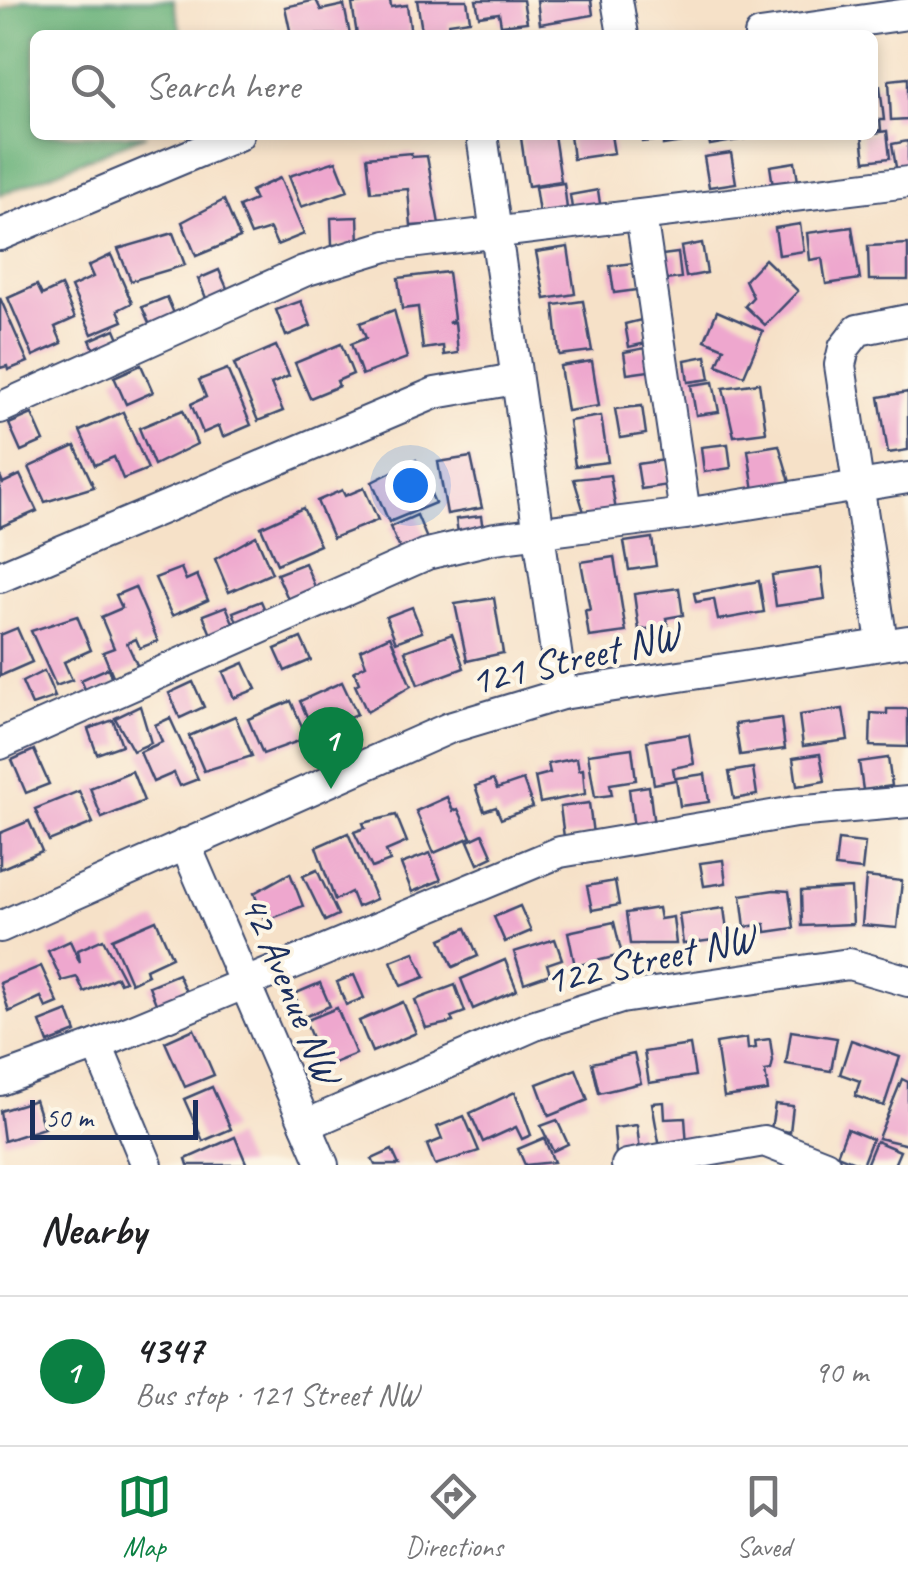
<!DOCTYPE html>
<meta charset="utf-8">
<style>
body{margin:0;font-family:Caveat,sans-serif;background:#f6f6f6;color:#202124}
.scale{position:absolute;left:30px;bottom:25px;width:168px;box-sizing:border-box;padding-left:10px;border:5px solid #1b2f5e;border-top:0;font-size:28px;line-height:35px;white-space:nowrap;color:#1b2f5e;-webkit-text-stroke:8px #fcf5e5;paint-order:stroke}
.you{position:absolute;left:410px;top:485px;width:35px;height:35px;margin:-25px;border:8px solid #fff;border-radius:50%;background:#1a73e8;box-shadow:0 0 0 15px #1a73e833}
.badge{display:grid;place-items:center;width:65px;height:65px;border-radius:50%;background:#0b8043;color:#fff;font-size:32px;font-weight:700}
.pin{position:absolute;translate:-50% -82px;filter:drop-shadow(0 2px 5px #0008)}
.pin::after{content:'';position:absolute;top:52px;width:35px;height:30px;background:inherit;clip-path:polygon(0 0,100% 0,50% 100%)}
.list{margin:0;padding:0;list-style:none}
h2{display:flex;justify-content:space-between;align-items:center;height:130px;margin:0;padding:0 40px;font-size:42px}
h2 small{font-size:32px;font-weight:400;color:#757577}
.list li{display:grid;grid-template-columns:65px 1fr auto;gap:30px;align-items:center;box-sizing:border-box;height:150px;padding:0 40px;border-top:2px solid #e0e0e0}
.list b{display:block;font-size:38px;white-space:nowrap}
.list p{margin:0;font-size:32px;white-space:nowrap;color:#757577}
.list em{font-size:32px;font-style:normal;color:#757577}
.icon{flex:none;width:55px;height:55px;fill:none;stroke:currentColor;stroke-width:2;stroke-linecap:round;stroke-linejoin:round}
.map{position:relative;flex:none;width:908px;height:1165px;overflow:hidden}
.search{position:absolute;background:#fff;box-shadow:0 5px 15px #0003;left:30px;right:30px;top:30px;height:110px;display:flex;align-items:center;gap:25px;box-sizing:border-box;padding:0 35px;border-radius:15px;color:#757577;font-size:38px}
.sheet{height:280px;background:#fff}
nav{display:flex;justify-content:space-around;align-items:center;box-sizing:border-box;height:140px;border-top:2px solid #e0e0e0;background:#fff;font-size:28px;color:#757577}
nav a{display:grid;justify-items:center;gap:5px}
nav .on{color:#0b8043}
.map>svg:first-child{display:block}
</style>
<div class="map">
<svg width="908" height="1165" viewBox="0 0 908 1165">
<rect width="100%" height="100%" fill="#fcf5e5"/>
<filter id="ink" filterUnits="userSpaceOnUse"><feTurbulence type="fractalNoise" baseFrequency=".01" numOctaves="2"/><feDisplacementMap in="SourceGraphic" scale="20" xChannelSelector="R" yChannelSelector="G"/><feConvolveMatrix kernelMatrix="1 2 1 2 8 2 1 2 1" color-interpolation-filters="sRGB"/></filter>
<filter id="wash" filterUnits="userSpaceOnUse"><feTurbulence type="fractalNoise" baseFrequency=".0048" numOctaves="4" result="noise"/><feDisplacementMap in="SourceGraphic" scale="40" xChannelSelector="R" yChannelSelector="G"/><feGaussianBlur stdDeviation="2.25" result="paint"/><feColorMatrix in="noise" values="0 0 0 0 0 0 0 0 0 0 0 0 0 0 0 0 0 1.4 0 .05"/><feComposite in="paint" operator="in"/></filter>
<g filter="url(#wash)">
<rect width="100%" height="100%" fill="#f6e1c8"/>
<path fill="#66b078" stroke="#40706b" stroke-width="2.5" d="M24,0H173L182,35H35V135H146L0,195V10Z"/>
<g id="blocks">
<g fill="#eea7ce">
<path d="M316,0L321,10L344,5L350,35H291L285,7Z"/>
<path d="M390,0L391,7L407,5L411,35H357L352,4Z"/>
<path d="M417,0H467L470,20L449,23L450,31L427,35L422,31Z"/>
<path d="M476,0H523L527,22L501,25L499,13L479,16Z"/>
<path d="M537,0H591L593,15L540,24Z"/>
<path d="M908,78V119L891,120L889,80Z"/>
<path d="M873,86H880L884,120H880L881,130L873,131Z"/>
<path d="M887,131L890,158L865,161L862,135Z"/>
<path d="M554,135L561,181L528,186L521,138Z"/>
<path d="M570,135H611L614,153L573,159Z"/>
<path d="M641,135H694L695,140L663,145V140L642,142Z"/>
<path d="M708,135H756V137L710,145Z"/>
<path d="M908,141V171L897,173L892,144Z"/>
<path d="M411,153L412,157L427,156L439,224L411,226L408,189L371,192L367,157Z"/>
<path d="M731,153L736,183L709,187L704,157Z"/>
<path d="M336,161L348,191L301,207L289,176Z"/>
<path d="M795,162L799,188L774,192L770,166Z"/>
<path d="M280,178L304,234L277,245L270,229L251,235L239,207L255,200L251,191Z"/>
<path d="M564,183L567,209L539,213L535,187Z"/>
<path d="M598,190L602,217L574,221L570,195Z"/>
<path d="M224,200L240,238L196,256L182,222Z"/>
<path d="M358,217L359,244L332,245L331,218Z"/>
<path d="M800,224L804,251L779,255L775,228Z"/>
<path d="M852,227L860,279L826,284L822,258L810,260L807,233Z"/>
<path d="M173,233L185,265L131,281L118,249Z"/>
<path d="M702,243L707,273L686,277L681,247Z"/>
<path d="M908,244V280H869L868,246Z"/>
<path d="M568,247L575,294L545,299L536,252Z"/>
<path d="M678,253L681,278L657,281L654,256Z"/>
<path d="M111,255L132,303L118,310L123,321L92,334L71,287L93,277L88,266Z"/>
<path d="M765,259L798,291L765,325L745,306L753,297L745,280Z"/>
<path d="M633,263L637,290L614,293L610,266Z"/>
<path d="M219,270L230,295L209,305L198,279Z"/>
<path d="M448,272L454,319L448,323L455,322L458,353L444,355L443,346L423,349L418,307L402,309L398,278Z"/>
<path d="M37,285L42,295L61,286L75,318L55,327L62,343L33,356L8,298Z"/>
<path d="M167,297L178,323L154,334L142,307Z"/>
<path d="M0,298L28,362L8,370L7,366L0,368Z"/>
<path d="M301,301L311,326L286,336L276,310Z"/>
<path d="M583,301L592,351L559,355L554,305Z"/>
<path d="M394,310L407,358L362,375L351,344L366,338L360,323Z"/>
<path d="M717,311L763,331L744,376L717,365L724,348L705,340Z"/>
<path d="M641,320L646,343L629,347L625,324Z"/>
<path d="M115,329L124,350L99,360L90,340Z"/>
<path d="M341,344L353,374L337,381L339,386L310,398L295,363Z"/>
<path d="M276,346L289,376L271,384L283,411L258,421L234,364Z"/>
<path d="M646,348L649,371L627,374L624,352Z"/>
<path d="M706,356L710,379L688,382L685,360Z"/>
<path d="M592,361L599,406L567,411L560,366Z"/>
<path d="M141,365L153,392L126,404L114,377Z"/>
<path d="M227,369L251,425L223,437L219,426L203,433L191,404L206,397L199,380Z"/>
<path d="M713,382L719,412L696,415L691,385Z"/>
<path d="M759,383L766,432L734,436L723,388Z"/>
<path d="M908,392V450L888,453L879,397Z"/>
<path d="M642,406L646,434L620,438L615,409Z"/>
<path d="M183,410L197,444L154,465L139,428Z"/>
<path d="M123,412L148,469L123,479L114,457L95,465L80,431Z"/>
<path d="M32,414L44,441L21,451L9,424Z"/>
<path d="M601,416L608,462L575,466L569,421Z"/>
<path d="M728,444L731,468L704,472L701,447Z"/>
<path d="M779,445L793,492L755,498L748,450Z"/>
<path d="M75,446L94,487L45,502L29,467Z"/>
<path d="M471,457L482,508L447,514L438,462Z"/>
<path d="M416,460L435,503L389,522L372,482Z"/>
<path d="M665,460L668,485L641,489L637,464Z"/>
<path d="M20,475L37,511L0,527V476L3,483Z"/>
<path d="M610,475L617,517L587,522L574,479Z"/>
<path d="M364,488L378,520L333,538L317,501L342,490L345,496Z"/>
<path d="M303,508L320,545L277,564L261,527Z"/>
<path d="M417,515L427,539L401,551L390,527Z"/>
<path d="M481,516L484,537L459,540L456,519Z"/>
<path d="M256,536L272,573L229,592L215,559Z"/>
<path d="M652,538L656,566L629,570L624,542Z"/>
<path d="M614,557L626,632L589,637L585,610H590L581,562Z"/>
<path d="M305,563L316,589L289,601L277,574Z"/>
<path d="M181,568L186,580L197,575L208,600L172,616L155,578Z"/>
<path d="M821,568L825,599L776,606L772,575Z"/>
<path d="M759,581L764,612L718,620L714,599L696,602L694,593Z"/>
<path d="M135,587L158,641L140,648L136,639L127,643L138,667L114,678L103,652L114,648L101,617L122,608L116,595Z"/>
<path d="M679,588L683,615L666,618L668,626L639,630L634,594Z"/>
<path d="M494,598L503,653L467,661L455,604Z"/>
<path d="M261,601L268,617L240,629L233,612Z"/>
<path d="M226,606L237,632L214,642L203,615Z"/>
<path d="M412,607L422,632L396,642L386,617Z"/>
<path d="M77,616L91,650L64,662L72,680L56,686L31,631Z"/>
<path d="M17,628L32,662L0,676V635Z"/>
<path d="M452,634L464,668L418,685L405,651Z"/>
<path d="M390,636L411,686L367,712L355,685L359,683L354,671L366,665L360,650Z"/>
<path d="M301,638L311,660L285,671L275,649Z"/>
<path d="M244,663L256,689L234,698L223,672Z"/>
<path d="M108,668L114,685L88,696L81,680Z"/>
<path d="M44,671L55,697L32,705L22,682Z"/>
<path d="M193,682L204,707L180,718L169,693Z"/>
<path d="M342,682L357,714L315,734L300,701Z"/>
<path d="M291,701L307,738L263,754L248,719Z"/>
<path d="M140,706L151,743L133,751L115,718Z"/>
<path d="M843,709L848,740L803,746L799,715Z"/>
<path d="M887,709H908V747L870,746L871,713L887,714Z"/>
<path d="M235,716L252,756L204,771L189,736Z"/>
<path d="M170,718L198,779L180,786L174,773L153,782L140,752L162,742L155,725Z"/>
<path d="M781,718L785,749L740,755L735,724Z"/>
<path d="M113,720L122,745L97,754L88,729Z"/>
<path d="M689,734L694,764L673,768L675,780L654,784L647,741Z"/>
<path d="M632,748L636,780L610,784L612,795L595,797L588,754Z"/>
<path d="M34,750L49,784L26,793L12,760Z"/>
<path d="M820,754L825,781L797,786L793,758Z"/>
<path d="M577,758L579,770L583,769L585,794L540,803L535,777L550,773L548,764Z"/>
<path d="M888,758L892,786L863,790L859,762Z"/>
<path d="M753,768L757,795L734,799L729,772Z"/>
<path d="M132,771L144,801L102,818L90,788Z"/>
<path d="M705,774L709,802L680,806L676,778Z"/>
<path d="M493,780L497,789L523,780L533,807L501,819L496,807L484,811L475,786Z"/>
<path d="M649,786L654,826L634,829L629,789Z"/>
<path d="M79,791L93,823L49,841L35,809Z"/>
<path d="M447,797L453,811L458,809L471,837L434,853L416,811Z"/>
<path d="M589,803L593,834L564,837L560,807Z"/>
<path d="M396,815L407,842L386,851L390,861L372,868L354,832L365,828L363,823Z"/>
<path d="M29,821L42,851L0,869V833Z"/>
<path d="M348,833L376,899L357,907L351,892L335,900L316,847Z"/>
<path d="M483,834L493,857L478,864L468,841Z"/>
<path d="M838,840L865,843L862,870L835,867Z"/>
<path d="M430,853L441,880L412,892L401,864Z"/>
<path d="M723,860L726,883L704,886L700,863Z"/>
<path d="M317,870L338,915L325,921L303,876Z"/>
<path d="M290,873L303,906L265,921L254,893Z"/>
<path d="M866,877L902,881L897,928L862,925Z"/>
<path d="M615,881L619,905L592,910L587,886Z"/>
<path d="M851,888L853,924L802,926L801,891Z"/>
<path d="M774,890L789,891L794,928L766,932L765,924L745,927L741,895Z"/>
<path d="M520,906L531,931L505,942L494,917Z"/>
<path d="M658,908L660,919L673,917L676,944H630L626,913Z"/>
<path d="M724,908L728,938L683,944L679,914Z"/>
<path d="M156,920L172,957L146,969L148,975L131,983L112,939Z"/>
<path d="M614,922L622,955L575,966L568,932Z"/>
<path d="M466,928L478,956L453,967L441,939Z"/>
<path d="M103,939L125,981L120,983L117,977L84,992L77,977L62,981L48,951L70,941L80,963L78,950Z"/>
<path d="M555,939L562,959L547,964L550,974L524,983L514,952Z"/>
<path d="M414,952L425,977L401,986L391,961Z"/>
<path d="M505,960L517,990L473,1009L461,979Z"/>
<path d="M41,966L58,1003L46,1008L41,997L9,1012L0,983Z"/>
<path d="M178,974L191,1003L161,1016L149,986Z"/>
<path d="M354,975L364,998L346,1005L337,982Z"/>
<path d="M320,983L330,1006L304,1017L294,994Z"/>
<path d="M455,985L465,1012L451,1017L453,1022L426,1028L415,1000Z"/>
<path d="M403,1002L416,1033L372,1052L359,1021Z"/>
<path d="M337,1008L356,1054L324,1067L305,1021Z"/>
<path d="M68,1011L76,1032L48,1043L40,1022Z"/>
<path d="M194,1029L214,1075L185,1087L165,1042Z"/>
<path d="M791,1031L837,1038L831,1071L786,1064Z"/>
<path d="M747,1038L748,1049L756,1048L755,1041L770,1039L773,1061L771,1070L765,1071L768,1091L724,1097L716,1043Z"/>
<path d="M851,1040L900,1057L884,1106L855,1096L860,1081L840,1074Z"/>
<path d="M690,1045L695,1076L649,1083L644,1052Z"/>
<path d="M634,1054L641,1083L599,1093L592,1063Z"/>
<path d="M576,1069L588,1100L549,1116L537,1084Z"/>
<path d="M902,1079L908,1082V1145L878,1138Z"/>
<path d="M212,1087L231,1129L203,1141L184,1099Z"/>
<path d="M515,1092L531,1135L522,1139L516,1127L483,1142L470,1113Z"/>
<path d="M35,1100L44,1128L4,1141L0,1111Z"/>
<path d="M664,1102L665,1119L685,1118L687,1146L660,1148L652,1103Z"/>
<path d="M775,1104L793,1106L790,1132L771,1129Z"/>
<path d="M464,1116L479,1151L435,1165L427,1145L442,1139L437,1127Z"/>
<path d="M557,1120L568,1144L553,1151L541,1126Z"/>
<path d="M637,1125L640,1152L616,1154L614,1128Z"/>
<path d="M847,1129L872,1139L862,1165L837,1155Z"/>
<path d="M235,1137L247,1165H188L186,1159Z"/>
<path d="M544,1138L554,1162L525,1165L518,1149Z"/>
<path d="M876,1141L900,1151L894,1165H866Z"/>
<path d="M392,1150L399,1165H375L372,1159Z"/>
</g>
</g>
</g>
<g filter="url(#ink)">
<use href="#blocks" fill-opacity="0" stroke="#3c4a6e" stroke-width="2.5"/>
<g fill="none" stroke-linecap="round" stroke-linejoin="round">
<defs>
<g id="minor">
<path d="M617,0L623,35"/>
<path d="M760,35L908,14"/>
<path d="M482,135L562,694"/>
<path d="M641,215L685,514"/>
<path d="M0,235L238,135"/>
<path d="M0,408L304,271L386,246L908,182"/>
<path d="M0,577L435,393L515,379"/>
<path d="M882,642L840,365L844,348L858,330L908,320"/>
<path d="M0,744L427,554L495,538L685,514L908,478"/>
<path d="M185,844L323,1165"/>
<path d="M0,927L449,728L562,694L908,641"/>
<path d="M97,1045L147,1165"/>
<path d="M0,1080L97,1045L560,852L795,812L908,802"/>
<path d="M306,1125L535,1025L621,998L849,964L908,981"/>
<path d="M627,1165L764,1141L825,1165"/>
</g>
</defs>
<use href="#minor" stroke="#3c4a6e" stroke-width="34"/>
<use href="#minor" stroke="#fff" stroke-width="30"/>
</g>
</g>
<g text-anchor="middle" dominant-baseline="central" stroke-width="8" stroke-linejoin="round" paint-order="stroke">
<g font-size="40" fill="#1b2f5e" stroke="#fcf5e5">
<text transform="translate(575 658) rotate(-13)">121 Street NW</text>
<text transform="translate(650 959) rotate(-12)">122 Street NW</text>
<text transform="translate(291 989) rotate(67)">42 Avenue NW</text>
</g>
</g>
</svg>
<div class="scale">50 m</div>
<div class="you"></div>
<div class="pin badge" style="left:331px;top:789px">1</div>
<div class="search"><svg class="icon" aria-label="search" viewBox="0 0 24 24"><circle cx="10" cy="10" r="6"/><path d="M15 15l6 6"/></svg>Search here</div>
</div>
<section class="sheet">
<h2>Nearby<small></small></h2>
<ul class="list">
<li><span class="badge">1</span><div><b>4347</b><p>Bus stop · 121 Street NW</p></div><em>90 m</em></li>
</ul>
</section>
<nav>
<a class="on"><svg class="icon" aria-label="map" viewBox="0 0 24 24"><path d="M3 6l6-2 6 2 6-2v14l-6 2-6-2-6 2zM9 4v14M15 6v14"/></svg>Map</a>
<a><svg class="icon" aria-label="directions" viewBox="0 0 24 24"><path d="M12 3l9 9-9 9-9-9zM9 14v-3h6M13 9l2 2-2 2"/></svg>Directions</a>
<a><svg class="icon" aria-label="saved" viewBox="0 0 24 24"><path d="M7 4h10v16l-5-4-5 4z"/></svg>Saved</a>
</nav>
